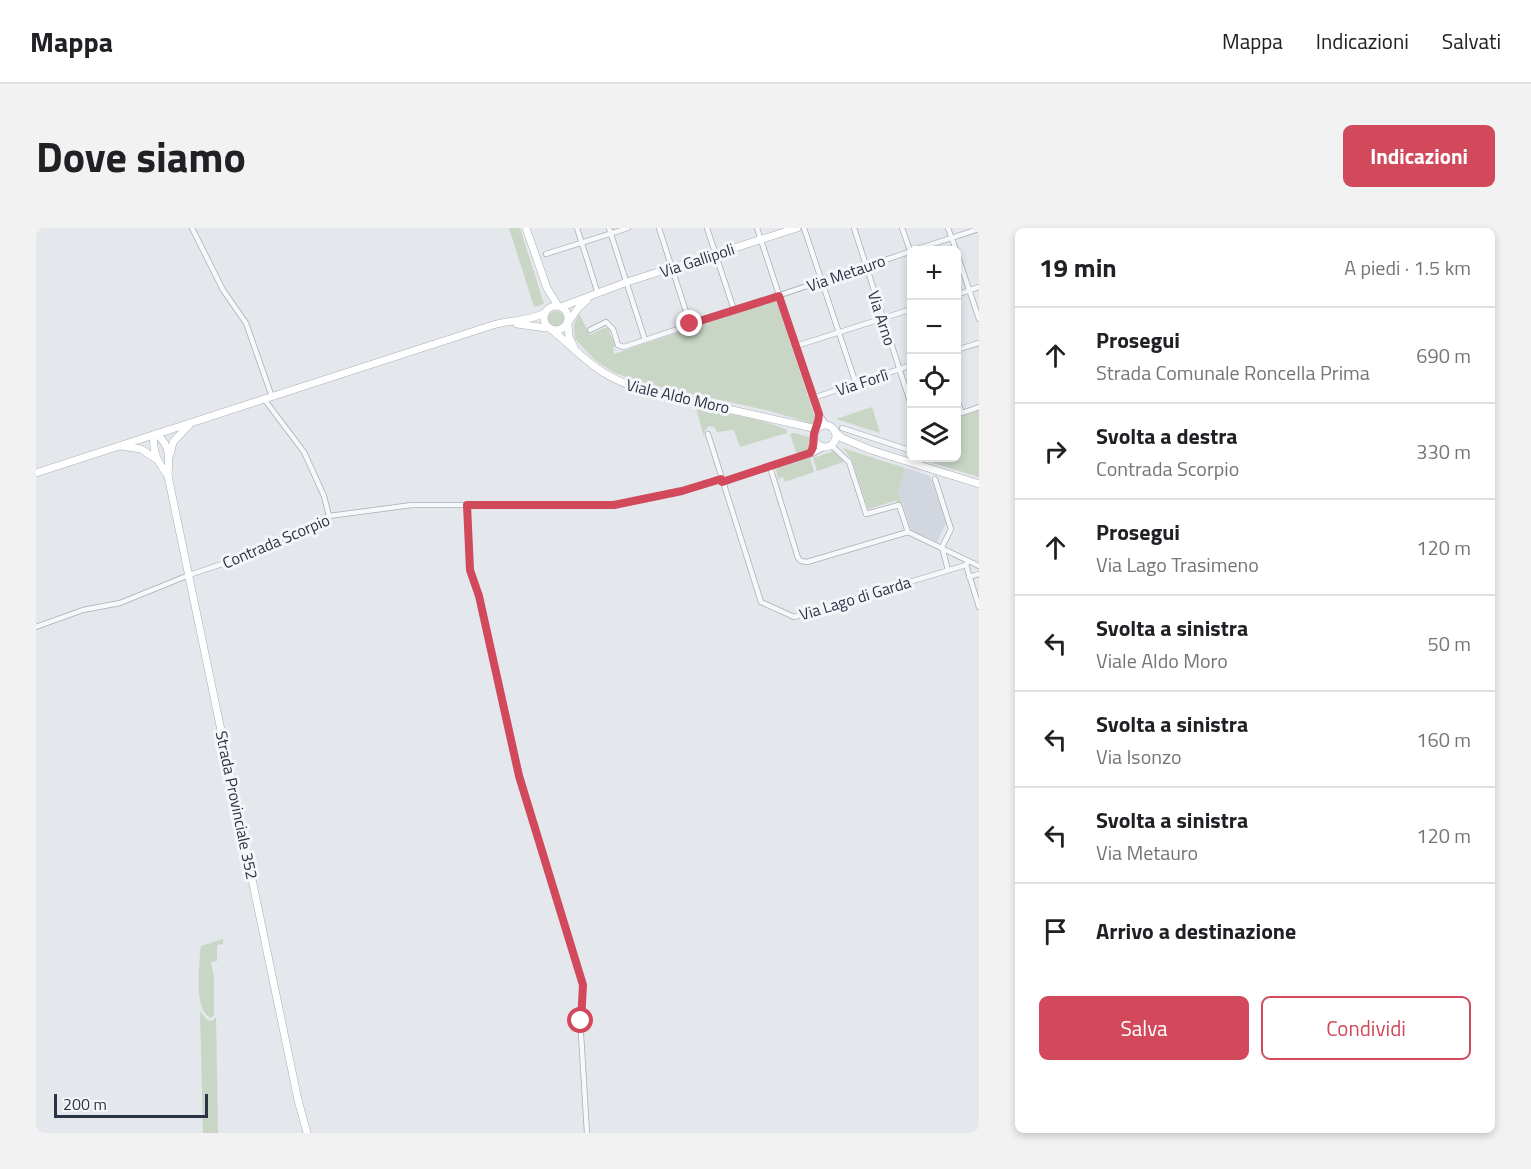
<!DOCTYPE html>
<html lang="it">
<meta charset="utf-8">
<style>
body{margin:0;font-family:"Titillium Web",sans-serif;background:#f2f2f2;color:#202124}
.controls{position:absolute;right:18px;top:18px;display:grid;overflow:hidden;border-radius:9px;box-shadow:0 3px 9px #0003}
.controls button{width:54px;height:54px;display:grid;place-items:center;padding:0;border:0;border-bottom:2px solid #e0e0e0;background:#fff;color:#202124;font:30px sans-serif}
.scale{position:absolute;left:18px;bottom:15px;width:154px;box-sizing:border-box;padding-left:6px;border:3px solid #2b3445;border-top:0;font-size:16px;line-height:21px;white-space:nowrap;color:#2b3445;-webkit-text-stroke:4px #f4f6f9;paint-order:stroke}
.stop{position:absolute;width:18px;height:18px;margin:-14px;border:4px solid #d1495b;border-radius:50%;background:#fff}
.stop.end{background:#d1495b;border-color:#fff;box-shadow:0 2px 6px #0008}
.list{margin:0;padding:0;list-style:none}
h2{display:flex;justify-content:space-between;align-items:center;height:78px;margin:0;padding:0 24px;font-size:26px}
h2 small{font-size:20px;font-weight:400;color:#757577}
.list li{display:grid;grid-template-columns:39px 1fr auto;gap:18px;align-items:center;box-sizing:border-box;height:96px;padding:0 24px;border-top:2px solid #e0e0e0}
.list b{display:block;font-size:22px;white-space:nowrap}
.list p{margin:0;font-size:20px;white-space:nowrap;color:#757577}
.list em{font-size:20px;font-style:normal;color:#757577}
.actions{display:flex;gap:12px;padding:18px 24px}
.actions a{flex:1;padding:14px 0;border:2px solid #d1495b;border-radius:9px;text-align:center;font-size:21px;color:#d1495b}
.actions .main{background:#d1495b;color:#fff}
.icon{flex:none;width:33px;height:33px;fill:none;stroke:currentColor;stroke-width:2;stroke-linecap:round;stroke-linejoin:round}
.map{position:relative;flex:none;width:943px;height:905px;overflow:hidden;border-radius:9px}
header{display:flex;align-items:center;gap:36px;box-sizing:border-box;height:84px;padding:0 30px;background:#fff;border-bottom:2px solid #e0e0e0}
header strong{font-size:28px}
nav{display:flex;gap:33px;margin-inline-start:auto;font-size:21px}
.intro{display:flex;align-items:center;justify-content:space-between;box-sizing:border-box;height:144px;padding:0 36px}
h1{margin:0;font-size:42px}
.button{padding:15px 27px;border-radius:9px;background:#d1495b;color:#fff;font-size:21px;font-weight:700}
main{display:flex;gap:36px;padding:0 36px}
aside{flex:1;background:#fff;border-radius:9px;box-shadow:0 3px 9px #0003}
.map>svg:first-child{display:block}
</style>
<header>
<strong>Mappa</strong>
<nav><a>Mappa</a><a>Indicazioni</a><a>Salvati</a></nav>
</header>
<div class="intro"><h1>Dove siamo</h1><a class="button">Indicazioni</a></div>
<main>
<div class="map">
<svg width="943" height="905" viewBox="0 0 943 905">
<rect width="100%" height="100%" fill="#e4e7ec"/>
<path fill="#d2d6de" d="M869,240L894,248L910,295L901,314L875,302L861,260L864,258Z"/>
<g fill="#c9d6c5">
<path d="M473,0H484L508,76L498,79Z"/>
<path d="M740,72L778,186L779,194L777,196L734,183L607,155L579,145L560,133L539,111L538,96L543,86L554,107L568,100H572L579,118L577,119L578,126Z"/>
<circle cx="520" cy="91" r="8"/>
<path d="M921,175L925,188L943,182V249L897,235L896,230H920Z"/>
<path d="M836,179L844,205L800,191Z"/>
<path d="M660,180C688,186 726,190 751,202V205L704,219L698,202L681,204L678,199L673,198L669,202L668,209Z"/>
<path d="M758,205L773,209L775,212L773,223L761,227L754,206Z"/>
<path d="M807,220L869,240L864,259L861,260L866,276L859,273L832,281L816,232Z"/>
<path d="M798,223L808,234L781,243L777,230Z"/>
<path d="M774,230L778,244L749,254L747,249L743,250L744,253L742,251L740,241Z"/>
<path d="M187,711V716L181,717V733L175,734L178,749V786L176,790C158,786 163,741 164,726L165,718Z"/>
<path d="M164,783L171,792L176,793L180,789L182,905H167Z"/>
</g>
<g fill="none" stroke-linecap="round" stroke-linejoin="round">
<defs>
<g id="street">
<path d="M156,0L187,62L210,95L236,169"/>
<path d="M541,0L562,66"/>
<path d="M573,0L609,112"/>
<path d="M623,0L654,96"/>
<path d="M671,0L698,82"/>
<path d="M721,0L777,170L783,186L791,197"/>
<path d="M768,0L820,156"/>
<path d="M818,0L876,180"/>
<path d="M866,0L876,28"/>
<path d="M912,0L920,22"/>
<path d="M878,22L943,1"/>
<path d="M920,23L943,91"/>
<path d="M510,26L592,0"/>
<path d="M920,67L943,59"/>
<path d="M554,102L570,94L577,101L582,117L588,119L876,23"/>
<path d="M760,118L876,81"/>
<path d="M920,122L943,115"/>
<path d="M920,169L926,185L943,179"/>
<path d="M777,170L876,137"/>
<path d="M228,171L268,224L288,268L293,288"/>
<path d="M783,199V186"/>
<path d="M806,200L876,223"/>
<path d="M672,206L725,374L758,389L930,337L932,333"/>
<path d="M795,217L813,234L830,286L863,277L872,304"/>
<path d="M773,226L776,224L779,213"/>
<path d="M891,230H892"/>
<path d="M734,239L762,330L765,333L771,334L872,304"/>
<path d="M899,251L915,301L906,319"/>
<path d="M686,254L776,226L789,219"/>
<path d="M431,277L434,342L443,368L484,548L547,757L545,806L551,905"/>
<path d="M872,304L943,338"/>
<path d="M906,319L912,342"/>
<path d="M930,337L943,379"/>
<path d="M933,349L943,346"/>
<path d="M0,399L47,382L84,375L153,347L201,331L293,288L376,277H578L646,263L685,251"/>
</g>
<g id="secondary">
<path d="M490,0L511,60L522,78"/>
<circle cx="520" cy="90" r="12"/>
<path d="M525,79L591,54L761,0"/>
<path d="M533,93L543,79L551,72"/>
<path d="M481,96L511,100"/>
<path d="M532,96L533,109L538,119"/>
<path d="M516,102C552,132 563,150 612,163L781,201"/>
<circle cx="789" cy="208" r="11"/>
<path d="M799,204L806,210L835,222L943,256"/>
<path d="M121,206C135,219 133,230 132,248L262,872L271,905"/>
<path d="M118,207C116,224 122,234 132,248"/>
<path d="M85,218L105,221L120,231"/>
<path d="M134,227L137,214L153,197"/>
<path d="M0,245L457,97C474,92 493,93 509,85"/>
</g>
</defs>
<use href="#street" stroke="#a9aeb7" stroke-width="6"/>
<use href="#secondary" stroke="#a9aeb7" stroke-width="8"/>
<use href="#street" stroke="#f7f8fa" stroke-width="4.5"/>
<use href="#secondary" stroke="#fff" stroke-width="7"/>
</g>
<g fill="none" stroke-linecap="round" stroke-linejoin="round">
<path stroke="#d1495b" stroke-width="8" d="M545,793L547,757L483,548L443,368L434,342L431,277H578L646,263L685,251L686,254L774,225C779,218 777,214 778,206C780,198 783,195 783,186L743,68L654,96"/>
</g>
<g text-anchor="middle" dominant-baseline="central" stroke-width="6" stroke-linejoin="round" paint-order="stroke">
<g font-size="16" fill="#2b3445" stroke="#f4f6f9">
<text transform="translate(661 32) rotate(-18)">Via Gallipoli</text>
<text transform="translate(810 45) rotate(-19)">Via Metauro</text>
<text transform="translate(846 90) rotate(72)">Via Arno</text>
<text transform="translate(826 154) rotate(-18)">Via Forlì</text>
<text transform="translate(642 168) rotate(13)">Viale Aldo Moro</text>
<text transform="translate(240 313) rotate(-23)">Contrada Scorpio</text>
<text transform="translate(819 370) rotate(-17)">Via Lago di Garda</text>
<text transform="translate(201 577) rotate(78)">Strada Provinciale 352</text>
</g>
</g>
</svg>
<div class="controls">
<button>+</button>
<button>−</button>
<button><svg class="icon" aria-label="locate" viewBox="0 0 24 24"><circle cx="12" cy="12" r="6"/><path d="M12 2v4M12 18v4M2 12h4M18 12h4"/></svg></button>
<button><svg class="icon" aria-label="layers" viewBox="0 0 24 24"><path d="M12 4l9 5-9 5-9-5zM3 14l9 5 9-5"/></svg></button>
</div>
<div class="scale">200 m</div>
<div class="stop" style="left:545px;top:793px"></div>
<div class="stop end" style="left:654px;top:96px"></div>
</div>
<aside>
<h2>19 min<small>A piedi · 1.5 km</small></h2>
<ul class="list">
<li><svg class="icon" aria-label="ahead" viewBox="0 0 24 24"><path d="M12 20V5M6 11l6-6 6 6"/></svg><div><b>Prosegui</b><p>Strada Comunale Roncella Prima</p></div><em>690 m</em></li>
<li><svg class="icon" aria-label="right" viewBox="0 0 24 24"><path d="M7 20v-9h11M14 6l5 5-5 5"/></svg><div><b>Svolta a destra</b><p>Contrada Scorpio</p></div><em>330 m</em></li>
<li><svg class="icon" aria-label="ahead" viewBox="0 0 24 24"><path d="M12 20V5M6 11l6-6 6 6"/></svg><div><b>Prosegui</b><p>Via Lago Trasimeno</p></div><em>120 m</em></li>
<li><svg class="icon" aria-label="left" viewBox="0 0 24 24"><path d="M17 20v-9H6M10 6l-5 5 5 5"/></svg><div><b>Svolta a sinistra</b><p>Viale Aldo Moro</p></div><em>50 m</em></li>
<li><svg class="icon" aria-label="left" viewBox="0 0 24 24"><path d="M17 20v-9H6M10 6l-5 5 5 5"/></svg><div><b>Svolta a sinistra</b><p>Via Isonzo</p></div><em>160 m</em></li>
<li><svg class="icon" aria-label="left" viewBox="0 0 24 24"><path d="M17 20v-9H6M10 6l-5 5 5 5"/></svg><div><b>Svolta a sinistra</b><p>Via Metauro</p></div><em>120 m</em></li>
<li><svg class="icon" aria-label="arrive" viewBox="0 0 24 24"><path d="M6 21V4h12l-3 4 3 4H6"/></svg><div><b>Arrivo a destinazione</b></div></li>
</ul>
<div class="actions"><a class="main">Salva</a><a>Condividi</a></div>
</aside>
</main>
